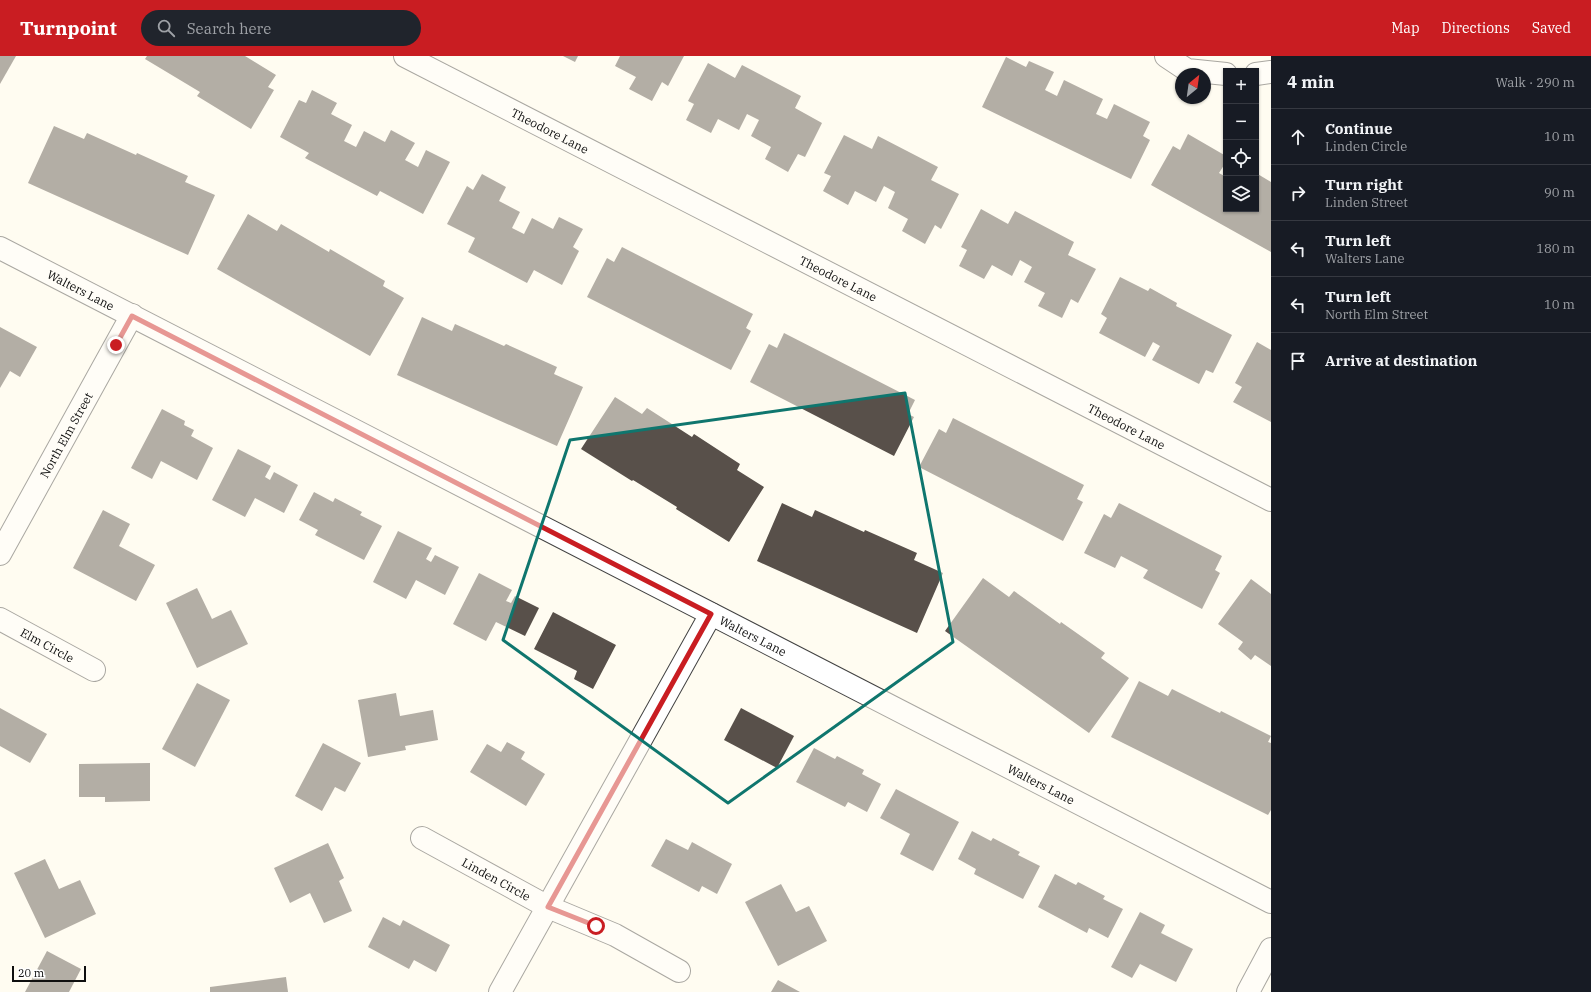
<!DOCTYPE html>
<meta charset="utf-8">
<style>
body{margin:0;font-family:"IBM Plex Serif",serif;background:#20242c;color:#f1f3f6}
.controls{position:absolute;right:12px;top:12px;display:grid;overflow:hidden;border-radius:0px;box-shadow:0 1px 3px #0004}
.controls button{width:36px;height:36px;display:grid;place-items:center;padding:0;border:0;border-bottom:1px solid #363941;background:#171b24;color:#f1f3f6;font:20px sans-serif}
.compass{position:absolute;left:1175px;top:12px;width:36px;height:36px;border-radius:50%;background:#171b24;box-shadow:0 1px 3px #0004;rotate:29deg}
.scale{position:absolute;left:12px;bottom:10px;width:74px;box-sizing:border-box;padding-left:4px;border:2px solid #0f0f0f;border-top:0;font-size:11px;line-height:14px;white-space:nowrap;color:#0f0f0f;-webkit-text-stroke:3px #fff;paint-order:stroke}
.stop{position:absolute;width:12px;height:12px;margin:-9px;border:3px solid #c91d22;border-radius:50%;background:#fff}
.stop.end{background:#c91d22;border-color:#fff;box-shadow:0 1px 4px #0008}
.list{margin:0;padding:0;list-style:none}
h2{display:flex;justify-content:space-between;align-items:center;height:52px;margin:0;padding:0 16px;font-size:17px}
h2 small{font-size:13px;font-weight:400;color:#9ea1a6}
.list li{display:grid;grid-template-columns:26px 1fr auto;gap:12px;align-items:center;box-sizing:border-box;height:56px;padding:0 16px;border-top:1px solid #363941}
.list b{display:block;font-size:15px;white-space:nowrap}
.list p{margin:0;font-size:13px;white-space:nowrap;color:#9ea1a6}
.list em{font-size:13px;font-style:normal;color:#9ea1a6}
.icon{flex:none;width:22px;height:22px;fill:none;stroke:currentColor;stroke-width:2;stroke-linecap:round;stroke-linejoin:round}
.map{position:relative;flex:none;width:1271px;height:936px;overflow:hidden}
header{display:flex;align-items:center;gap:24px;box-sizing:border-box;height:56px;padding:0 20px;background:#c91d22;color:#fff}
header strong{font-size:19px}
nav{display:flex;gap:22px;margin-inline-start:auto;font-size:14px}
.search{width:280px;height:36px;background:#20242c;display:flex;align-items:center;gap:10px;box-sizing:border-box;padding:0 14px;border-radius:22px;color:#9ea1a6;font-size:15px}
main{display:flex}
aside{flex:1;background:#171b24}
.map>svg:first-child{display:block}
</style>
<header>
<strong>Turnpoint</strong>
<div class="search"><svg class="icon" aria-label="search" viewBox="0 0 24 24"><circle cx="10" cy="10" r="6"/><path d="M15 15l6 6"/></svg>Search here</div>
<nav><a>Map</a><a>Directions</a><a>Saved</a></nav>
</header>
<main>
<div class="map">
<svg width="1271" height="936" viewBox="0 0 1271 936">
<rect width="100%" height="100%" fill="#fffcf1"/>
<g fill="#58504a">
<path d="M0,0H16L0,28Z"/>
<path d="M147,0H245L276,19L268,31L274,34L251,73L197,40L200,36L145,3Z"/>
<path d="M563,0H578L575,6Z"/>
<path d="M620,0H684L668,30L662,26L652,45L629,33L636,21L615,10Z"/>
<path d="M1006,1L1026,11L1029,5L1054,16L1045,34L1057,40L1064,24L1103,43L1096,58L1107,63L1114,48L1150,66L1143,80L1150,84L1131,123L982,51Z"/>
<path d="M708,7L735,22L742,9L801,40L795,52L822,67L805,101L798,98L788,116L765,103L771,91L751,80L759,64L747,58L739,74L718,63L711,77L686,64L694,48L688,45Z"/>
<path d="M312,34L337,47L331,58L352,69L344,85L356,91L364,75L385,86L391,74L415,87L405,104L418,111L426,94L450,106L423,158L380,135L377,140L305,102L309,97L280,81L299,44L306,47Z"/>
<path d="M54,70L84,83L87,77L136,99L137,97L188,120L185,126L215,139L188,199L28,127Z"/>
<path d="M1188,78L1226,100V106L1219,117L1226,121V153H1256V117L1271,126V196L1151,129L1173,90L1180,94Z"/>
<path d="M844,79L872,93L878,80L938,111L931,124L959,138L941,173L935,169L925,188L902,175L908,163L888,152L895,136L884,130L876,146L855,135L848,149L823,135L831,120L824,117Z"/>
<path d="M482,118L506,131L499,145L520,156L512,172L524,178L532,162L553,173L559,161L583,173L573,191L579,195L562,229L534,214L527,227L468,196L475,182L447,168L467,130L473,134Z"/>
<path d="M981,153L1008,168L1015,155L1074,186L1068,199L1096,213L1078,247L1071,243L1062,262L1038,250L1045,237L1024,226L1032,211L1020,204L1012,220L992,209L984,223L959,210L967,194L961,191Z"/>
<path d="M248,158L277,175L281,168L329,196L330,193L385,225L383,230L404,242L370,300L217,213Z"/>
<path d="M622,191L753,258L746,272L751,275L731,314L587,241L607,202L614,206Z"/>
<path d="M1120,221L1148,235L1150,232L1177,247L1176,250L1232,279L1213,317L1206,314L1199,328L1152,304L1160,290L1153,286L1145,301L1099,277L1107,262L1101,258Z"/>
<path d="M422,261L452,275L455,268L504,290L506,288L557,311L554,318L583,331L557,390L397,319Z"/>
<path d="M0,271L37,291L20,321L10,315L0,332Z"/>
<path d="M784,277L915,344L908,358L914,361L894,400L750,326L769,288L777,292Z"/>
<path d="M1257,286L1271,294V366L1233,346L1242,331L1235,327Z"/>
<path d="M615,341L642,358L647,352L692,381L694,378L740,408L737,414L764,431L729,486L676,453L677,451L633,424L632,425L581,393Z"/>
<path d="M162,353L185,365L184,369L194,374L191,380L213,392L197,424L161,405L152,423L131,412Z"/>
<path d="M953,362L1084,429L1077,443L1083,446L1063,485L919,411L939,373L946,377Z"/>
<path d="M238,393L271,410L265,421L270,424L274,416L298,429L284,457L255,442L245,461L212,444Z"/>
<path d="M314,436L333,446L335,442L362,456L360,459L382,470L364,504L315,479L318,474L299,464Z"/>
<path d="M782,447L812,461L815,454L864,476L865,474L917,497L914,504L943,517L917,577L757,505Z"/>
<path d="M1119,447L1222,500L1215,514L1220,517L1202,553L1143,522L1148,514L1121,500L1115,512L1084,497L1104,458L1111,462Z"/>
<path d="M103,454L130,468L119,490L155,509L136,545L73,512Z"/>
<path d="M398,475L432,492L426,503L431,506L435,499L459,511L445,539L416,524L406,543L373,526Z"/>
<path d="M479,517L512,534L506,545L511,547L515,540L539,552L525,580L496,566L486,585L453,568Z"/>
<path d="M983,522L1009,541L1014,535L1060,568L1061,566L1105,597L1101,602L1129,622L1089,677L945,575Z"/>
<path d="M1251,523L1271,538V610L1255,599L1251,604L1238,593L1243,586L1218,568Z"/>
<path d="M197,532L212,563L231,554L248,588L197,612L166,547Z"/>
<path d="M553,556L616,589L593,633L574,623L577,615L534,593Z"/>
<path d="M1139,625L1168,640L1172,633L1220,657L1221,655L1271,680L1268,686L1271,687V754L1268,759L1111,681Z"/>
<path d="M197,627L230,644L195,711L162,693Z"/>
<path d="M396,637L400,660L433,654L438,684L405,690L406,694L368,701L358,644Z"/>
<path d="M0,652L47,678L30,707L0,690Z"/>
<path d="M741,652L794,680L777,712L724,684Z"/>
<path d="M507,686L525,696L521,703L545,718L526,750L470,716L487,688L501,696Z"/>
<path d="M323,687L361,707L345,736L335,731L322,755L295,740Z"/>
<path d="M814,692L835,703L837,700L864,714L862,718L881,728L867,756L848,746L845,751L796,726Z"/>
<path d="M150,707V745L105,746V741H79V708Z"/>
<path d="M896,733L959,766L933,815L900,798L910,778L880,762Z"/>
<path d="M972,775L991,785L993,782L1020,796L1018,799L1040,810L1023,843L974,818L976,813L958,803Z"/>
<path d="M666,783L688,794L692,786L732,808L717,838L702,830L699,836L651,810Z"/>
<path d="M328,787L344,822L339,825L352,855L324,867L310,837L290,847L274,812Z"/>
<path d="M45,803L59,833L80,824L96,858L45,882L14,817Z"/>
<path d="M1055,818L1076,829L1078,826L1105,840L1103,843L1123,853L1108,882L1089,872L1087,877L1038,851Z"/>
<path d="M781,828L796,856L809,850L827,885L778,910L745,846Z"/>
<path d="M1140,856L1165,869L1161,877L1193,893L1176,926L1140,908L1132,922L1111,911Z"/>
<path d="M383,861L400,870L403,864L450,889L436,916L414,904L409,913L368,891Z"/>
<path d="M47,895L81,913L69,936H25Z"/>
<path d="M286,921L288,936H210V931Z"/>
<path d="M778,924L800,936H771Z"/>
</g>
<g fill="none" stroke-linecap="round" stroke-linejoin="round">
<defs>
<g id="minor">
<path id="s1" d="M405,0L1271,444"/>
<path d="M1166,0L1187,14L1226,18"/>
<path d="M1256,18L1271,16"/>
<path id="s2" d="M0,192L1271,846"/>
<path id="s3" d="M0,498L132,259"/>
<path id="s4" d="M0,563L94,614"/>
<path id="s5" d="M422,782L548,851L615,879L679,915"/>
<path d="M500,936L711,558"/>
<path d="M1248,936L1271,893"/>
</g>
</defs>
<use href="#minor" stroke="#424242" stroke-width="24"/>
<use href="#minor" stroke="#fff" stroke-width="22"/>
</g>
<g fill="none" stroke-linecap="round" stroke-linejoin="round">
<path stroke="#c91d22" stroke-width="5" d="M116,289L132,260L711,558L548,851L596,870"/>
</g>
<path d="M0 0H1271V936H0ZM905,337L953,586L728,747L503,584L570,384Z" fill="#fffcf1" fill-opacity=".55" fill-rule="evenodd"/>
<path fill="none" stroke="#0f766e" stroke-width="3" stroke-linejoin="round" d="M905,337L953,586L728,747L503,584L570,384Z"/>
<g text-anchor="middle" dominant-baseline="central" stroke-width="4" stroke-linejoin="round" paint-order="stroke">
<g font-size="12" fill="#0f0f0f" stroke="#fff">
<text stroke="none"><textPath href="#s1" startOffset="163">Theodore Lane</textPath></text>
<text stroke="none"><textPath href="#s1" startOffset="487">Theodore Lane</textPath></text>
<text stroke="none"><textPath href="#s2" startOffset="91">Walters Lane</textPath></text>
<text stroke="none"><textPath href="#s1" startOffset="811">Theodore Lane</textPath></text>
<text stroke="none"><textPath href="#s3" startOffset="136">North Elm Street</textPath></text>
<text stroke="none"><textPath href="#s2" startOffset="847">Walters Lane</textPath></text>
<text stroke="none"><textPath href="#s4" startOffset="54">Elm Circle</textPath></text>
<text stroke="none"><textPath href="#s2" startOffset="1171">Walters Lane</textPath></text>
<text stroke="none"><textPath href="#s5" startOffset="85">Linden Circle</textPath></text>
</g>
</g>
</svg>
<div class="controls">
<button>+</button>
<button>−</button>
<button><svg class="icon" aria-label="locate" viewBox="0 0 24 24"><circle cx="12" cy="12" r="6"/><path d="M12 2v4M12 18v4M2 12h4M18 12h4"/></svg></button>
<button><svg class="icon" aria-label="layers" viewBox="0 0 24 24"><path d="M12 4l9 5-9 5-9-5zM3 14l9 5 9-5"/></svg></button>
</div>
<svg class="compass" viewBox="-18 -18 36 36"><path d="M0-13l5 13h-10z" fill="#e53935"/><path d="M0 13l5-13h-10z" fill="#9ea1a6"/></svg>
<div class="scale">20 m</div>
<div class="stop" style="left:596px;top:870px"></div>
<div class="stop end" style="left:116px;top:289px"></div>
</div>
<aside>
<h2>4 min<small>Walk · 290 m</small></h2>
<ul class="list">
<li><svg class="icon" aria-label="ahead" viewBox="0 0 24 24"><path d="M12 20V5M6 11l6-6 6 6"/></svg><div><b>Continue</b><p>Linden Circle</p></div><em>10 m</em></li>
<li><svg class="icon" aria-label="right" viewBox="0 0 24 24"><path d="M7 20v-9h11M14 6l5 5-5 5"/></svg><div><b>Turn right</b><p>Linden Street</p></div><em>90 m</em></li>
<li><svg class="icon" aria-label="left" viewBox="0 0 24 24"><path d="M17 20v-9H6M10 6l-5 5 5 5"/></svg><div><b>Turn left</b><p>Walters Lane</p></div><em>180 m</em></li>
<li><svg class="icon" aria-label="left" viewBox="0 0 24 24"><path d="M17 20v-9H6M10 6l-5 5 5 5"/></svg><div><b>Turn left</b><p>North Elm Street</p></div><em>10 m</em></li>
<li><svg class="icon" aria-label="arrive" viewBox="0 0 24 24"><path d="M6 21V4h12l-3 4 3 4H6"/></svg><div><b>Arrive at destination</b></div></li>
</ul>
</aside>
</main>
